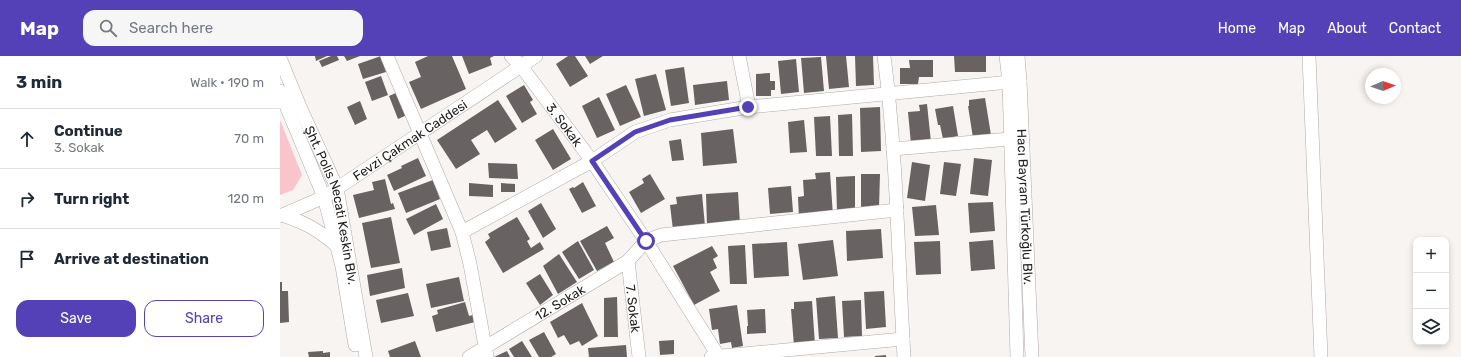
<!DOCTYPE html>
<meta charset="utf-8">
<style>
body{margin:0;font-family:Rubik,sans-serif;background:#f6f6f7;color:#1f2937}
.controls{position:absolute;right:12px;bottom:12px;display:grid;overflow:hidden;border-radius:8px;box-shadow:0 2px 6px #0003}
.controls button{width:36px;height:36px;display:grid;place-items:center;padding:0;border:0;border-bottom:1px solid #e0e1e3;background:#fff;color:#1f2937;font:20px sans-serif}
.compass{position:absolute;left:1085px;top:12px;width:36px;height:36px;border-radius:50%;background:#fff;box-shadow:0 2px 6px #0003;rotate:88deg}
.stop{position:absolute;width:12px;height:12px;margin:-9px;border:3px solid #5441b8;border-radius:50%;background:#fff}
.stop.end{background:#5441b8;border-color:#fff;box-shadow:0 1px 4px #0008}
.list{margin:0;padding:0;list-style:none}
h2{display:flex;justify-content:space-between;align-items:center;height:52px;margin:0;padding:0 16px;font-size:17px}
h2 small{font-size:13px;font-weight:400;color:#747a83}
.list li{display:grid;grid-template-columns:26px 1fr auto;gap:12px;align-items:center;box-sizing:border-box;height:60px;padding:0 16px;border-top:1px solid #e0e1e3}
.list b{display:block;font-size:15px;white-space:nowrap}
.list p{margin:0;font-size:13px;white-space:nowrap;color:#747a83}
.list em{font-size:13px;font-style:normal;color:#747a83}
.actions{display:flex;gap:8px;padding:12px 16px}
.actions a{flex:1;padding:9px 0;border:1px solid #5441b8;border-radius:12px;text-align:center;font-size:14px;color:#5441b8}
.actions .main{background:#5441b8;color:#fff}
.icon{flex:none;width:22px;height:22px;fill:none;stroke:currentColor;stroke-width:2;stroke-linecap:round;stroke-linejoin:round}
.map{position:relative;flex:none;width:1181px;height:301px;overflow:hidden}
header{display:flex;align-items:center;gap:24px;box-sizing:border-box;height:56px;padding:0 20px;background:#5441b8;color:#fff}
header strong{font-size:19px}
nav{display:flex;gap:22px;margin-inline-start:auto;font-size:14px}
.search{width:280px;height:36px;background:#f6f6f7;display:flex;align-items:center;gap:10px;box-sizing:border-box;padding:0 14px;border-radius:12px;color:#747a83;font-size:15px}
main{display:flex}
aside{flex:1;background:#fff}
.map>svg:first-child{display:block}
</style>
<header>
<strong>Map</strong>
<div class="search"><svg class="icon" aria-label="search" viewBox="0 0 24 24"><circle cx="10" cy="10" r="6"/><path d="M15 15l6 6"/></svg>Search here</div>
<nav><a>Home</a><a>Map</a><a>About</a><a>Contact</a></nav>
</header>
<main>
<aside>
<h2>3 min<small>Walk · 190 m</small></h2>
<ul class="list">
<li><svg class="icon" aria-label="ahead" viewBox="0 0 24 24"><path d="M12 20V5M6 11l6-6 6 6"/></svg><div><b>Continue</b><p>3. Sokak</p></div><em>70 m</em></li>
<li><svg class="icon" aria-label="right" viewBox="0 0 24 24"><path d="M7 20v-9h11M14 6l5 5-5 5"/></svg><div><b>Turn right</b></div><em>120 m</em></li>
<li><svg class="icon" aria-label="arrive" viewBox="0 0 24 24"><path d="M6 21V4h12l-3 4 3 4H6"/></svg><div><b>Arrive at destination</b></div></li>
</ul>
<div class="actions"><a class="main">Save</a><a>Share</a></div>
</aside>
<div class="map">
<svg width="1181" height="301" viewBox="0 0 1181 301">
<rect width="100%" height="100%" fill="#f8f4f1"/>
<path fill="#f9c4cc" d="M0,64L22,119L13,134L0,139Z"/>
<g fill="#686362">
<path d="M35,0H47L36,5Z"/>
<path d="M51,0H57L59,4L42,11L39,5Z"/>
<path d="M64,0H80L67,5Z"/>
<path d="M101,0L106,16L83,23L78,8Z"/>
<path d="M148,0H172L186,33L141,53L129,26L141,21L135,6Z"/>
<path d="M182,0H214L210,2L212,9L189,18Z"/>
<path d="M288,0H295L308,20L290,31L276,8Z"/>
<path d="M305,0H323L310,8Z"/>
<path d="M546,0H566L569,31L549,33Z"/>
<path d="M575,0H593L594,29L576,30Z"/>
<path d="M674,0H706V16H675Z"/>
<path d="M541,1L544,35L524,37L521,2Z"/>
<path d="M516,3L519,36L501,38L498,5Z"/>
<path d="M629,4H653V21H639L638,28H620V12H630Z"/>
<path d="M404,11L409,47L391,50L385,14Z"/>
<path d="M490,17V25H495V34H491V40H476V18Z"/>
<path d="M376,18L386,54L364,60L355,23Z"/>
<path d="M101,20L108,39L92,45L85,26Z"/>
<path d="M447,25L449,44L415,49L413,29Z"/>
<path d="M244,29L253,44L250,46L257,58L242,67L226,40Z"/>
<path d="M346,29L361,61L340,70L326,38Z"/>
<path d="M118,36L127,59L118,63L109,40Z"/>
<path d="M319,41L335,74L317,82L302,50Z"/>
<path d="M705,42L711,79L693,82L688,50H689V44Z"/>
<path d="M218,44L237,73L215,87L207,74L191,84L200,98L176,113L157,84Z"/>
<path d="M80,45L87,63L75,69L67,51Z"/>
<path d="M647,48L651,86L631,88L628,56L640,55L639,49Z"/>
<path d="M673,50L678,80L663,83L660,69H658L655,53Z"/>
<path d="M600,51L601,95L581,96L580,52Z"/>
<path d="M572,58L573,100H559L558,59Z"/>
<path d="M550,60L552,100H536L534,61Z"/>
<path d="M524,64L527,96L510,97L508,66Z"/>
<path d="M273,73L291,103L273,114L255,84Z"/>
<path d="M453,73L457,107L423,110L421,77Z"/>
<path d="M401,83L404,104L392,105L389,85Z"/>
<path d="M138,102L146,120L114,135L107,119L122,112L121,110Z"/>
<path d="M694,102L712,104L708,140L690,138Z"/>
<path d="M632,106L650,109L645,145L627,142Z"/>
<path d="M664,106L681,108L676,140L660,138Z"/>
<path d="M208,107L237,108L238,123L209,122Z"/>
<path d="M550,116L553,160L519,162L518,141L524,140L523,124L536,123L535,117Z"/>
<path d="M370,118L385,143L361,157L349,136L364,127L362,123Z"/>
<path d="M581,118H600L599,152H581Z"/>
<path d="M575,120V153L557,156L556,121Z"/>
<path d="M105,123L111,148L113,147L115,153L79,162L73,139L94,134L92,126Z"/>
<path d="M153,124L160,143L126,157L118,137Z"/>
<path d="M303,126L316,150L302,157L289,133L293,131L294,132Z"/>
<path d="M189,127L213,129V141L189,140Z"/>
<path d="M221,127L235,128V136H221Z"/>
<path d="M511,130L513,156L490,158L488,132Z"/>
<path d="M458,136L460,168L427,170L426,138Z"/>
<path d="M422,138L425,170L393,174L390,149L397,148L396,141Z"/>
<path d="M713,146L715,175L690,177L688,147Z"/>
<path d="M261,147L276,173L263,182L248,155Z"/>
<path d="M156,148L163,163L134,179L126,163Z"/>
<path d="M656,149L659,179L635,180L632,151Z"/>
<path d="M111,161L120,207L91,212L82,167Z"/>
<path d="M237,161L250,183L247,185L251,192L260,186L264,193L223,217L205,186L210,182L208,178Z"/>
<path d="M327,170L334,182L325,187L334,206L317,215L300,185Z"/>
<path d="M167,172L171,191L151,195L147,176Z"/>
<path d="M601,173L603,202L567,205L566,175Z"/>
<path d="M553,184L558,220L523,224L518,188Z"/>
<path d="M713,184L715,213L691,215L689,186Z"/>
<path d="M298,185L314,214L299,223L282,196Z"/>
<path d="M660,185L661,218L636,219L634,186Z"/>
<path d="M507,186L509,220L474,222L472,188Z"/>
<path d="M465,189L467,228H450L448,190Z"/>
<path d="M432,190L438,200L433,203L437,212L430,216L440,235L414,249L393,210Z"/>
<path d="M279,198L297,226L278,238L263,210Z"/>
<path d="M122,212L125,232L90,240L87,219Z"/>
<path d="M260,218L273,239L260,249L246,227Z"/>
<path d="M179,221L184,245L151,252L146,228Z"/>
<path d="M0,226H2V235H8L9,266L0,267Z"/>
<path d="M604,235L606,271L586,273L584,236Z"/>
<path d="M128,237L134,260L101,267L96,244Z"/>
<path d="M555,240L558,282L539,283L536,242Z"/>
<path d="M337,241L338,281H324V242Z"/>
<path d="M581,244L582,280L564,281L562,245Z"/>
<path d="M532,245L535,289L514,290L511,253H514V246Z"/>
<path d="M185,246L189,260L193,259L195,266L156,276L152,260L158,258L157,254Z"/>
<path d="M302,247L318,280L302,290L299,285L290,289L284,279L278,282L270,266Z"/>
<path d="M457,249L463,290L452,292L451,286L440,288L438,273L432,274L429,253Z"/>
<path d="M485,253L486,277L467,278V270H468L467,254Z"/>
<path d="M264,276L276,298L271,301H259L249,284Z"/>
<path d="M394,284V298L380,299L379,285Z"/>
<path d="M135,285L141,301H110L108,295Z"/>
<path d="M242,285L252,301H234L229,293Z"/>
<path d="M346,289L347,301H309L308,292Z"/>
<path d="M43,295V297L50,296V301H29L28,296Z"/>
<path d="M227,295L230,301H214Z"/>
<path d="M606,299V301H595V300Z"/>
</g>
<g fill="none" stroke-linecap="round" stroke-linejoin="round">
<defs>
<g id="minor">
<path d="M107,0L182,176L190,208L207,301"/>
<path id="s1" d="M231,0L241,10L312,105L366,185L439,301"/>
<path d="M459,0L469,51"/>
<path d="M604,0C617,100 618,201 624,301"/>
<path d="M726,0L729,26L737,301"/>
<path id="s2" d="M738,0L740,25L752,301"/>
<path d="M1029,0L1041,301"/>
<path id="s3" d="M0,2L20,51L57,132L86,301"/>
<path d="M0,35L44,141L62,210L75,289"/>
<path d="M613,93L730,83"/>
<path d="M2,159C26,167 37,173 57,190"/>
<path id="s4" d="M0,160L44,141L256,0"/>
<path d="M182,176L312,105L355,76L390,64L469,51L740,25"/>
<path id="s5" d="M348,205L359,301"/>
<path id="s6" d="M189,301L348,205L366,185L381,179L617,154"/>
<path d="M431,301L623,283"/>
</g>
</defs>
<use href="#minor" stroke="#afaba8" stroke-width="14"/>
<use href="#minor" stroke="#fff" stroke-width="13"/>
</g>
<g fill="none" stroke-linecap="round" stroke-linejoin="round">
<path stroke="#5441b8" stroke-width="5" d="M366,185L312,105L355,76L390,64L468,51"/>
</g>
<g text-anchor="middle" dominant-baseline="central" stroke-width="4" stroke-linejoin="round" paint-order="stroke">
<g font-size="13" fill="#242221" stroke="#fff">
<text stroke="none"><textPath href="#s1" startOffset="87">3. Sokak</textPath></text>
<text stroke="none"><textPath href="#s4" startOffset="151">Fevzi Çakmak Caddesi</textPath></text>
<text stroke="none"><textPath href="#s3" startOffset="157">Şht. Polis Necati Keskin Blv.</textPath></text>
<text stroke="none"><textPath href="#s2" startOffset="151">Hacı Bayram Türkoğlu Blv.</textPath></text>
<text stroke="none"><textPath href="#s6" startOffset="106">12. Sokak</textPath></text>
<text stroke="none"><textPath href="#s5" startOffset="48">7. Sokak</textPath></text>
</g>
</g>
</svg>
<div class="controls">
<button>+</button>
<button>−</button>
<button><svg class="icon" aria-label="layers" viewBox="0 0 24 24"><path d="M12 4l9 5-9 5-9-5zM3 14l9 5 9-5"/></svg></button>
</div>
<svg class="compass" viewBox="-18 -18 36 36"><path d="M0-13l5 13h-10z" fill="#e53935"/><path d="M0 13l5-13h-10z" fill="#747a83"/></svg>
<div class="stop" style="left:366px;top:185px"></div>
<div class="stop end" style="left:468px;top:51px"></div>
</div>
</main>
